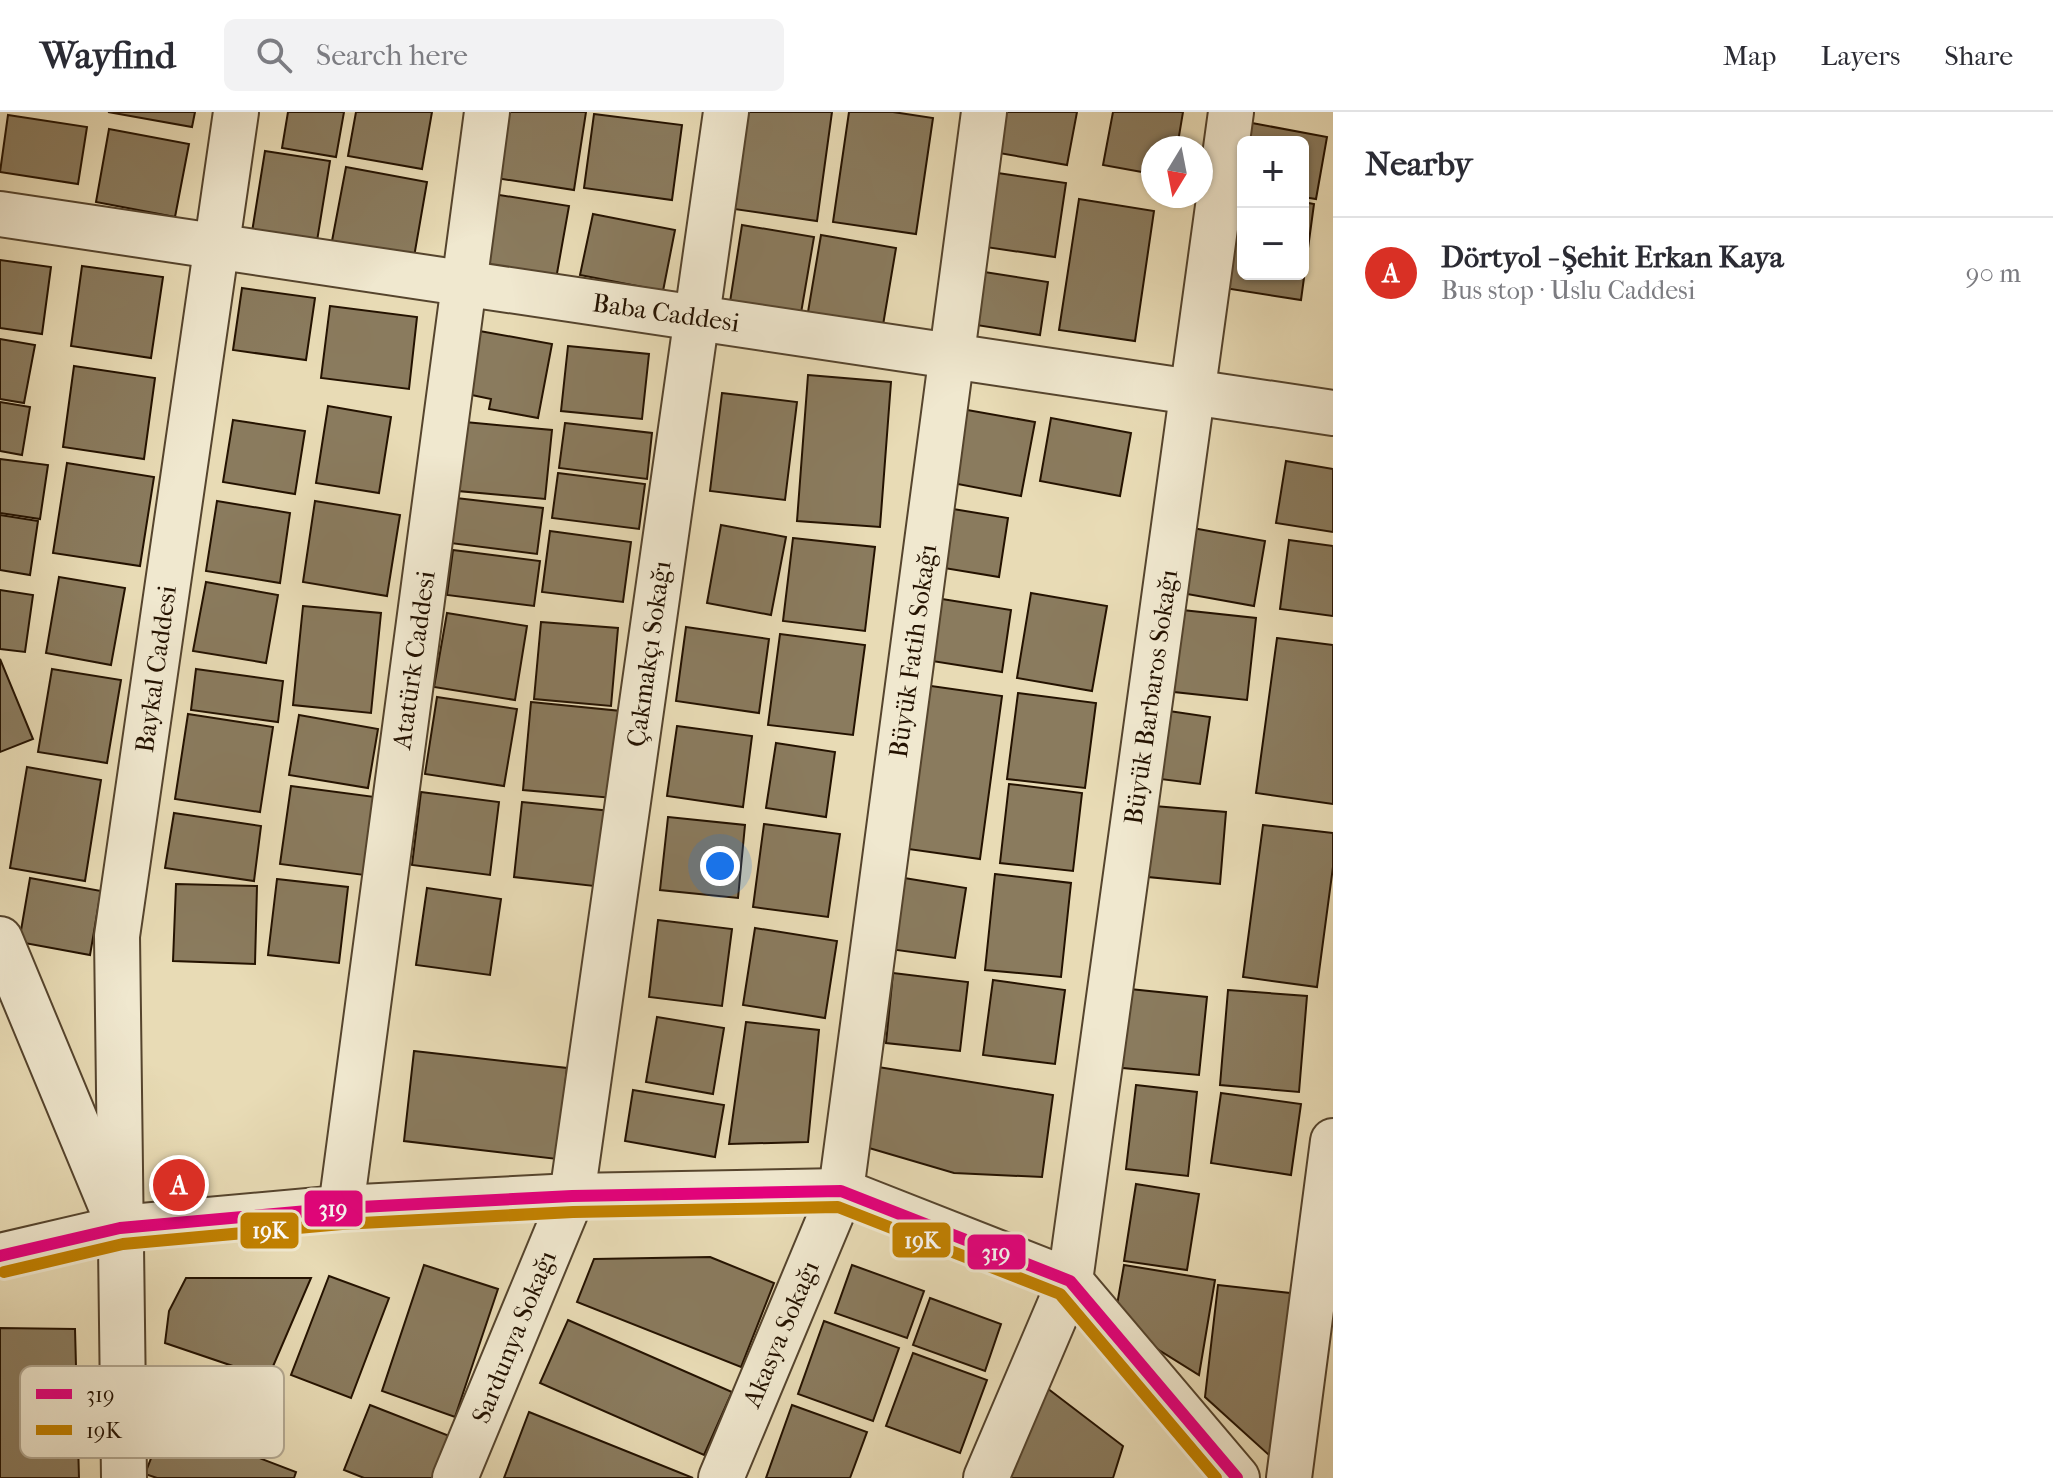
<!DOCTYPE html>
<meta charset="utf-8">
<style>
body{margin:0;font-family:"IM FELL French Canon",serif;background:#f2f2f3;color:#2b2b33}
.controls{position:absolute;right:24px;top:24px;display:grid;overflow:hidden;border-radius:12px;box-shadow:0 2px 6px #0004}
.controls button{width:72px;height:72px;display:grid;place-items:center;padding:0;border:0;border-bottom:2px solid #e1e1e2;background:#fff;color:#2b2b33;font:40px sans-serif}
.compass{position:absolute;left:1141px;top:24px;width:72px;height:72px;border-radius:50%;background:#fff;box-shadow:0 2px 6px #0004;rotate:190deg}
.you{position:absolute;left:720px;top:754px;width:28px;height:28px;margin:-20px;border:6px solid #fff;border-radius:50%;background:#1a73e8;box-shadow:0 0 0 12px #1a73e833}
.badge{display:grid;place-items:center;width:52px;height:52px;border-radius:50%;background:#d93025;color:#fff;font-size:26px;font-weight:700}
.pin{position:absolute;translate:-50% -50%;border:4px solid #fff;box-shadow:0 2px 8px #0006}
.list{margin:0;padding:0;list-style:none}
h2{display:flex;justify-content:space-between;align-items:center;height:104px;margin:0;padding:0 32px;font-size:34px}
h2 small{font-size:26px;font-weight:400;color:#7c7c81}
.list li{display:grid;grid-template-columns:52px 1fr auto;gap:24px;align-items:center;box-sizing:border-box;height:112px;padding:0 32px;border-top:2px solid #e1e1e2}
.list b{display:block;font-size:30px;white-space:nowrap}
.list p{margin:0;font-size:26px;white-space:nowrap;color:#7c7c81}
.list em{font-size:26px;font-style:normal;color:#7c7c81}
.icon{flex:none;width:44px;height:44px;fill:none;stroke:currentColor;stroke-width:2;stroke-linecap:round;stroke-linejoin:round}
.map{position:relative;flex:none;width:1333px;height:1366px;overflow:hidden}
header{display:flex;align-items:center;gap:48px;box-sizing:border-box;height:112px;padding:0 40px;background:#fff;border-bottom:2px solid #e1e1e2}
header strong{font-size:38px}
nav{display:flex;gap:44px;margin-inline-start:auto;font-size:28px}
.search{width:560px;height:72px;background:#f2f2f3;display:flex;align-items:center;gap:20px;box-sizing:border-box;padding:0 28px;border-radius:12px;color:#7c7c81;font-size:30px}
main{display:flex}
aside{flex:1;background:#fff}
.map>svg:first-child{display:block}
</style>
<header>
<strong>Wayfind</strong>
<div class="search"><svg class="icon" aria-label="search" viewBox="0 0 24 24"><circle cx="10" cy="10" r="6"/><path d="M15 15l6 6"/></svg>Search here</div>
<nav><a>Map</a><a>Layers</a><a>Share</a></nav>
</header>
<main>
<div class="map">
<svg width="1333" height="1366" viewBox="0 0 1333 1366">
<rect width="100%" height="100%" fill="#e8dbb5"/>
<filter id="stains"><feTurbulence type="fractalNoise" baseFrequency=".0025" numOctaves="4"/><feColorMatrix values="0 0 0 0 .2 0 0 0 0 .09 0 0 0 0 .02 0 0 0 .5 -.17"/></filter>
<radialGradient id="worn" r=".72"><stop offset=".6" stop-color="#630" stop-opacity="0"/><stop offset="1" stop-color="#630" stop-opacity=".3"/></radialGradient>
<g fill="#8a7b5e" stroke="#241200" stroke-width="2">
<path d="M108,0H195L192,15Z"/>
<path d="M288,0H344L336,45L282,36Z"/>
<path d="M356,0H432L422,57L348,44Z"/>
<path d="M507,0H586L574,78L496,66Z"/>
<path d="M747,0H832L817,109L734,97Z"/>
<path d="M849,0H893L933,6L916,122L833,110Z"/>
<path d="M1006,0H1077L1067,53L999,41Z"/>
<path d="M1113,0H1183L1177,36H1153V62L1103,53Z"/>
<path d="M594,2L682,13L672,88L584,76Z"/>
<path d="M8,3L87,15L78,72L0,60Z"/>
<path d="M1252,11L1327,25L1316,87L1303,85V30H1249Z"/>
<path d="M109,17L189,32L175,105L96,90Z"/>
<path d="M265,39L330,49L317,129L252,120Z"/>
<path d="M346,55L427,70L414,145L332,129Z"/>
<path d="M991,60L1066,71L1055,145L979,134Z"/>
<path d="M1231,80L1243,82V162H1303V90L1314,92L1301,188L1218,175Z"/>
<path d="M487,81L569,94L556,167L475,152Z"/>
<path d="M1079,87L1154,99L1135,229L1059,218Z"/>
<path d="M593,102L675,118L663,179L580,163Z"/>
<path d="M742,113L814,125L801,201L730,190Z"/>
<path d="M821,123L896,136L882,219L807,206Z"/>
<path d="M0,148L51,155L42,222L0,216Z"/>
<path d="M82,154L163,165L151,246L71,234Z"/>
<path d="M978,159L1048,170L1040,223L970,212Z"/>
<path d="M242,176L315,186L306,248L233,238Z"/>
<path d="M330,194L417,205L409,277L321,266Z"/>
<path d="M474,218L552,232L538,306L489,297L491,287L462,281Z"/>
<path d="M0,227L35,233L24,291L0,287Z"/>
<path d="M568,234L649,242L642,307L561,299Z"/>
<path d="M74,254L155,266L144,347L63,335Z"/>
<path d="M808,263L891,270L880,415L797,409Z"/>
<path d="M722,281L797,290L785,388L710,379Z"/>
<path d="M0,290L30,295L22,343L0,339Z"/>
<path d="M328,294L391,305L379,381L316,371Z"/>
<path d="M956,296L1035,310L1021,384L942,369Z"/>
<path d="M1051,306L1131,321L1120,384L1040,369Z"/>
<path d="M233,308L305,319L295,382L223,370Z"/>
<path d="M465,310L552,318L545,387L458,379Z"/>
<path d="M565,311L652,321L647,367L559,356Z"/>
<path d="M0,347L48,353L40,407L0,401Z"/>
<path d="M1286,349L1333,357V420L1276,411Z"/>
<path d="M67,351L154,365L140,454L53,441Z"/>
<path d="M558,361L645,372L639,417L552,406Z"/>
<path d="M456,386L543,396L537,442L450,431Z"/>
<path d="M217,389L290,401L280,471L206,459Z"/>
<path d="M315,389L400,403L387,484L303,470Z"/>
<path d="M947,396L1008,406L999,465L938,455Z"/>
<path d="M0,403L38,409L30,463L0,458Z"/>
<path d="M721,413L786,425L771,503L707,491Z"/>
<path d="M1187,415L1265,429L1254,494L1176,480Z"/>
<path d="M550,419L631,430L623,490L542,480Z"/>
<path d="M793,426L875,435L865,519L783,509Z"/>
<path d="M1289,428L1333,434V504L1280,497Z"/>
<path d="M453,438L540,449L534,494L447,483Z"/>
<path d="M59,465L125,476L111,553L46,541Z"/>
<path d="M206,470L278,483L266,551L193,539Z"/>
<path d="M0,478L33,483L25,540L0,537Z"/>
<path d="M1031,481L1107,494L1092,579L1017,566Z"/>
<path d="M942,487L1011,498L1002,560L932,549Z"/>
<path d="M303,494L381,501L371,601L293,593Z"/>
<path d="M1173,497L1256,506L1247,588L1165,579Z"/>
<path d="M447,501L527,514L515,588L434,575Z"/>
<path d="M541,510L618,516L611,594L534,587Z"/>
<path d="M686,515L769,527L759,601L676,589Z"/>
<path d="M780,522L865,533L853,623L768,613Z"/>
<path d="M1277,526L1333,533V692L1256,681Z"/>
<path d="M0,547L33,627L0,640Z"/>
<path d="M52,557L121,568L107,651L38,640Z"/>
<path d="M196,557L283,569L278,610L191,598Z"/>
<path d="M924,573L1002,584L980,747L901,736Z"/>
<path d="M1018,581L1096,591L1085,676L1007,667Z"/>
<path d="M437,585L517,597L504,674L425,662Z"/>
<path d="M531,590L621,599L613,686L523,678Z"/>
<path d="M1169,599L1210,605L1200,672L1160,667Z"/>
<path d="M188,602L273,615L260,700L175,687Z"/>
<path d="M299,603L378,617L368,676L289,663Z"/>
<path d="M677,614L752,624L743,695L667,684Z"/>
<path d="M776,631L835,640L826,705L766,696Z"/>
<path d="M27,655L101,668L85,769L10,756Z"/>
<path d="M1009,672L1082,681L1073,759L1000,751Z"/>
<path d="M291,674L375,685L364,763L280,752Z"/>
<path d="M421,680L499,690L490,763L412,753Z"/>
<path d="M522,690L611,699L603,775L514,765Z"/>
<path d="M1154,694L1226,700L1220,772L1148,765Z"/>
<path d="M174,701L261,714L254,769L165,756Z"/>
<path d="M668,705L745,713L738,786L660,778Z"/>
<path d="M764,712L840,722L828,805L753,795Z"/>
<path d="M1263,713L1333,721V755L1317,875L1243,865Z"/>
<path d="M995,762L1071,771L1061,865L985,858Z"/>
<path d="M892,764L966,776L955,846L882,836Z"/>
<path d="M30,766L101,779L90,843L19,830Z"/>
<path d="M277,767L348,775L339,851L268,843Z"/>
<path d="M176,772L257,774L255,852L173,849Z"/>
<path d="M427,776L501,787L490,863L416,853Z"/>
<path d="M658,808L732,817L722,894L649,885Z"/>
<path d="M755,816L837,829L825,906L743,893Z"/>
<path d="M893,861L968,870L960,939L886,931Z"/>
<path d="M993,868L1065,878L1055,952L983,943Z"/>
<path d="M1120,876L1207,885L1199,963L1112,955Z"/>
<path d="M1228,878L1307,884L1299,980L1220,973Z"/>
<path d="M657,905L724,916L713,982L646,970Z"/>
<path d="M746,910L819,918L808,1030L729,1032Z"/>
<path d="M414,939L567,956L557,1047L404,1029Z"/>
<path d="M878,955L1053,983L1042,1065L954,1061L869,1036Z"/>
<path d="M1136,973L1197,980L1188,1064L1126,1057Z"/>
<path d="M633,978L724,993L715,1045L625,1029Z"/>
<path d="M1221,981L1301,992L1291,1063L1211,1051Z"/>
<path d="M1136,1072L1199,1082L1187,1158L1124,1149Z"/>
<path d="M710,1145L774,1171L741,1255L577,1190L594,1147Z"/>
<path d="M424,1153L498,1177L455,1305L382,1279Z"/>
<path d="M852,1153L924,1179L907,1226L835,1201Z"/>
<path d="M1124,1153L1215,1168L1199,1263L1114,1210Z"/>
<path d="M329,1164L389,1186L351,1286L291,1263Z"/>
<path d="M186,1166H311L268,1266L165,1231L169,1199Z"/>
<path d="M1218,1173L1299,1182L1280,1353L1205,1285Z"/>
<path d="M930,1186L1001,1212L985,1259L913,1233Z"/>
<path d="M568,1208L732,1280L704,1343L540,1271Z"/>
<path d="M824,1209L899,1236L873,1309L798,1282Z"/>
<path d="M0,1216L75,1217L79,1366H0Z"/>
<path d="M913,1241L987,1268L960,1341L886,1314Z"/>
<path d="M1047,1276L1123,1334L1113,1366H1008Z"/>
<path d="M370,1293L452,1325L436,1366H364L344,1358Z"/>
<path d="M792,1293L867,1320L850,1366H766Z"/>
<path d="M529,1300L693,1366H504Z"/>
<path d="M165,1310L296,1360L294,1366H157L145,1362Z"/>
</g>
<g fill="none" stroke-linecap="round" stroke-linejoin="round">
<defs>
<g id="minor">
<path d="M0,102L1333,301"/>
<path d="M0,827L111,1094"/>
<path d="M341,1096L487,0"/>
<path d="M0,1144L120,1116L341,1096L572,1084L841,1079L1070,1169L1237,1366"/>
<path d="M124,1366L117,824L236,0"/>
<path d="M455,1366L572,1084L726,0"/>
<path d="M721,1366L841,1079L984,0"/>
<path d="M986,1366L1070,1169L1231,0"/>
<path d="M1289,1366L1333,1029"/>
</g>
</defs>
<use href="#minor" stroke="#55442d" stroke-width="48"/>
<use href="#minor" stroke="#f0e8cf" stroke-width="44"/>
<defs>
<path id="bus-1" d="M0,1144L120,1116L341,1096L572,1084L841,1079L1070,1169L1237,1366"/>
<path id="bus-2" d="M4,1160L123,1132L342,1112L573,1100L838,1095L1060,1182L1216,1366"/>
</defs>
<use href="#bus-1" stroke="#f0e8cf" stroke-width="18"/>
<use href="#bus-2" stroke="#f0e8cf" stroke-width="18"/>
<use href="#bus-1" stroke="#e5007d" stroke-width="12"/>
<use href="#bus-2" stroke="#c28100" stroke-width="12"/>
</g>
<g text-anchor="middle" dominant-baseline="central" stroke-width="6" stroke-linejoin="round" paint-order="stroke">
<g font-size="26" fill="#241200" stroke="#f0e8cf">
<text transform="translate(666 201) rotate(8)">Baba Caddesi</text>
<text transform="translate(913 539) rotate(-82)">Büyük Fatih Sokağı</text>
<text transform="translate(649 542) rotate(-82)">Çakmakçı Sokağı</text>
<text transform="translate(414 548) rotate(-82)">Atatürk Caddesi</text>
<text transform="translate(156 557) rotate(-82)">Baykal Caddesi</text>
<text transform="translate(1151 585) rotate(-82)">Büyük Barbaros Sokağı</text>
<text transform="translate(781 1222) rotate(-67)">Akasya Sokağı</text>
<text transform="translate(514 1225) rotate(-68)">Sardunya Sokağı</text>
</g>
</g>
<rect x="20" y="1254" width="264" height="92" rx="12" fill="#f0e8cf" stroke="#b3a891" stroke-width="2"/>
<rect x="36" y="1277" width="36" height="10" fill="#e5007d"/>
<rect x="36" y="1313" width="36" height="10" fill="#c28100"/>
<g font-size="22" fill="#241200">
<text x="86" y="1290">319</text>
<text x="86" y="1326">19K</text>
</g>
<g stroke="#f0e8cf" stroke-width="3">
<rect x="303" y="1077" width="61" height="39" rx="8" fill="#e5007d"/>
<rect x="239" y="1099" width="61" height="39" rx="8" fill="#c28100"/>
<rect x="891" y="1109" width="61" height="38" rx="8" fill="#c28100"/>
<rect x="966" y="1121" width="61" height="38" rx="8" fill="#e5007d"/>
</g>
<g font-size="22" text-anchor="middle" font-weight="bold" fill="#fff">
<text x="333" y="1104">319</text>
<text x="270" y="1126">19K</text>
<text x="922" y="1136">19K</text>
<text x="996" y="1148">319</text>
</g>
<rect width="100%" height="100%" filter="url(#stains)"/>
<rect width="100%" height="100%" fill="url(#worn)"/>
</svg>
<div class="controls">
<button>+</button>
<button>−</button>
</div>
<svg class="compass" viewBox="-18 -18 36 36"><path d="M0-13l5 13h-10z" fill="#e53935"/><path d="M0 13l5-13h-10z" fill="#7c7c81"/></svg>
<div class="you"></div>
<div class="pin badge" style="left:179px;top:1073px">A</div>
</div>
<aside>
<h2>Nearby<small></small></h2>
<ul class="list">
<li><span class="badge">A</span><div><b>Dörtyol - Şehit Erkan Kaya</b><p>Bus stop · Uslu Caddesi</p></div><em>90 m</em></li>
</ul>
</aside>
</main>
